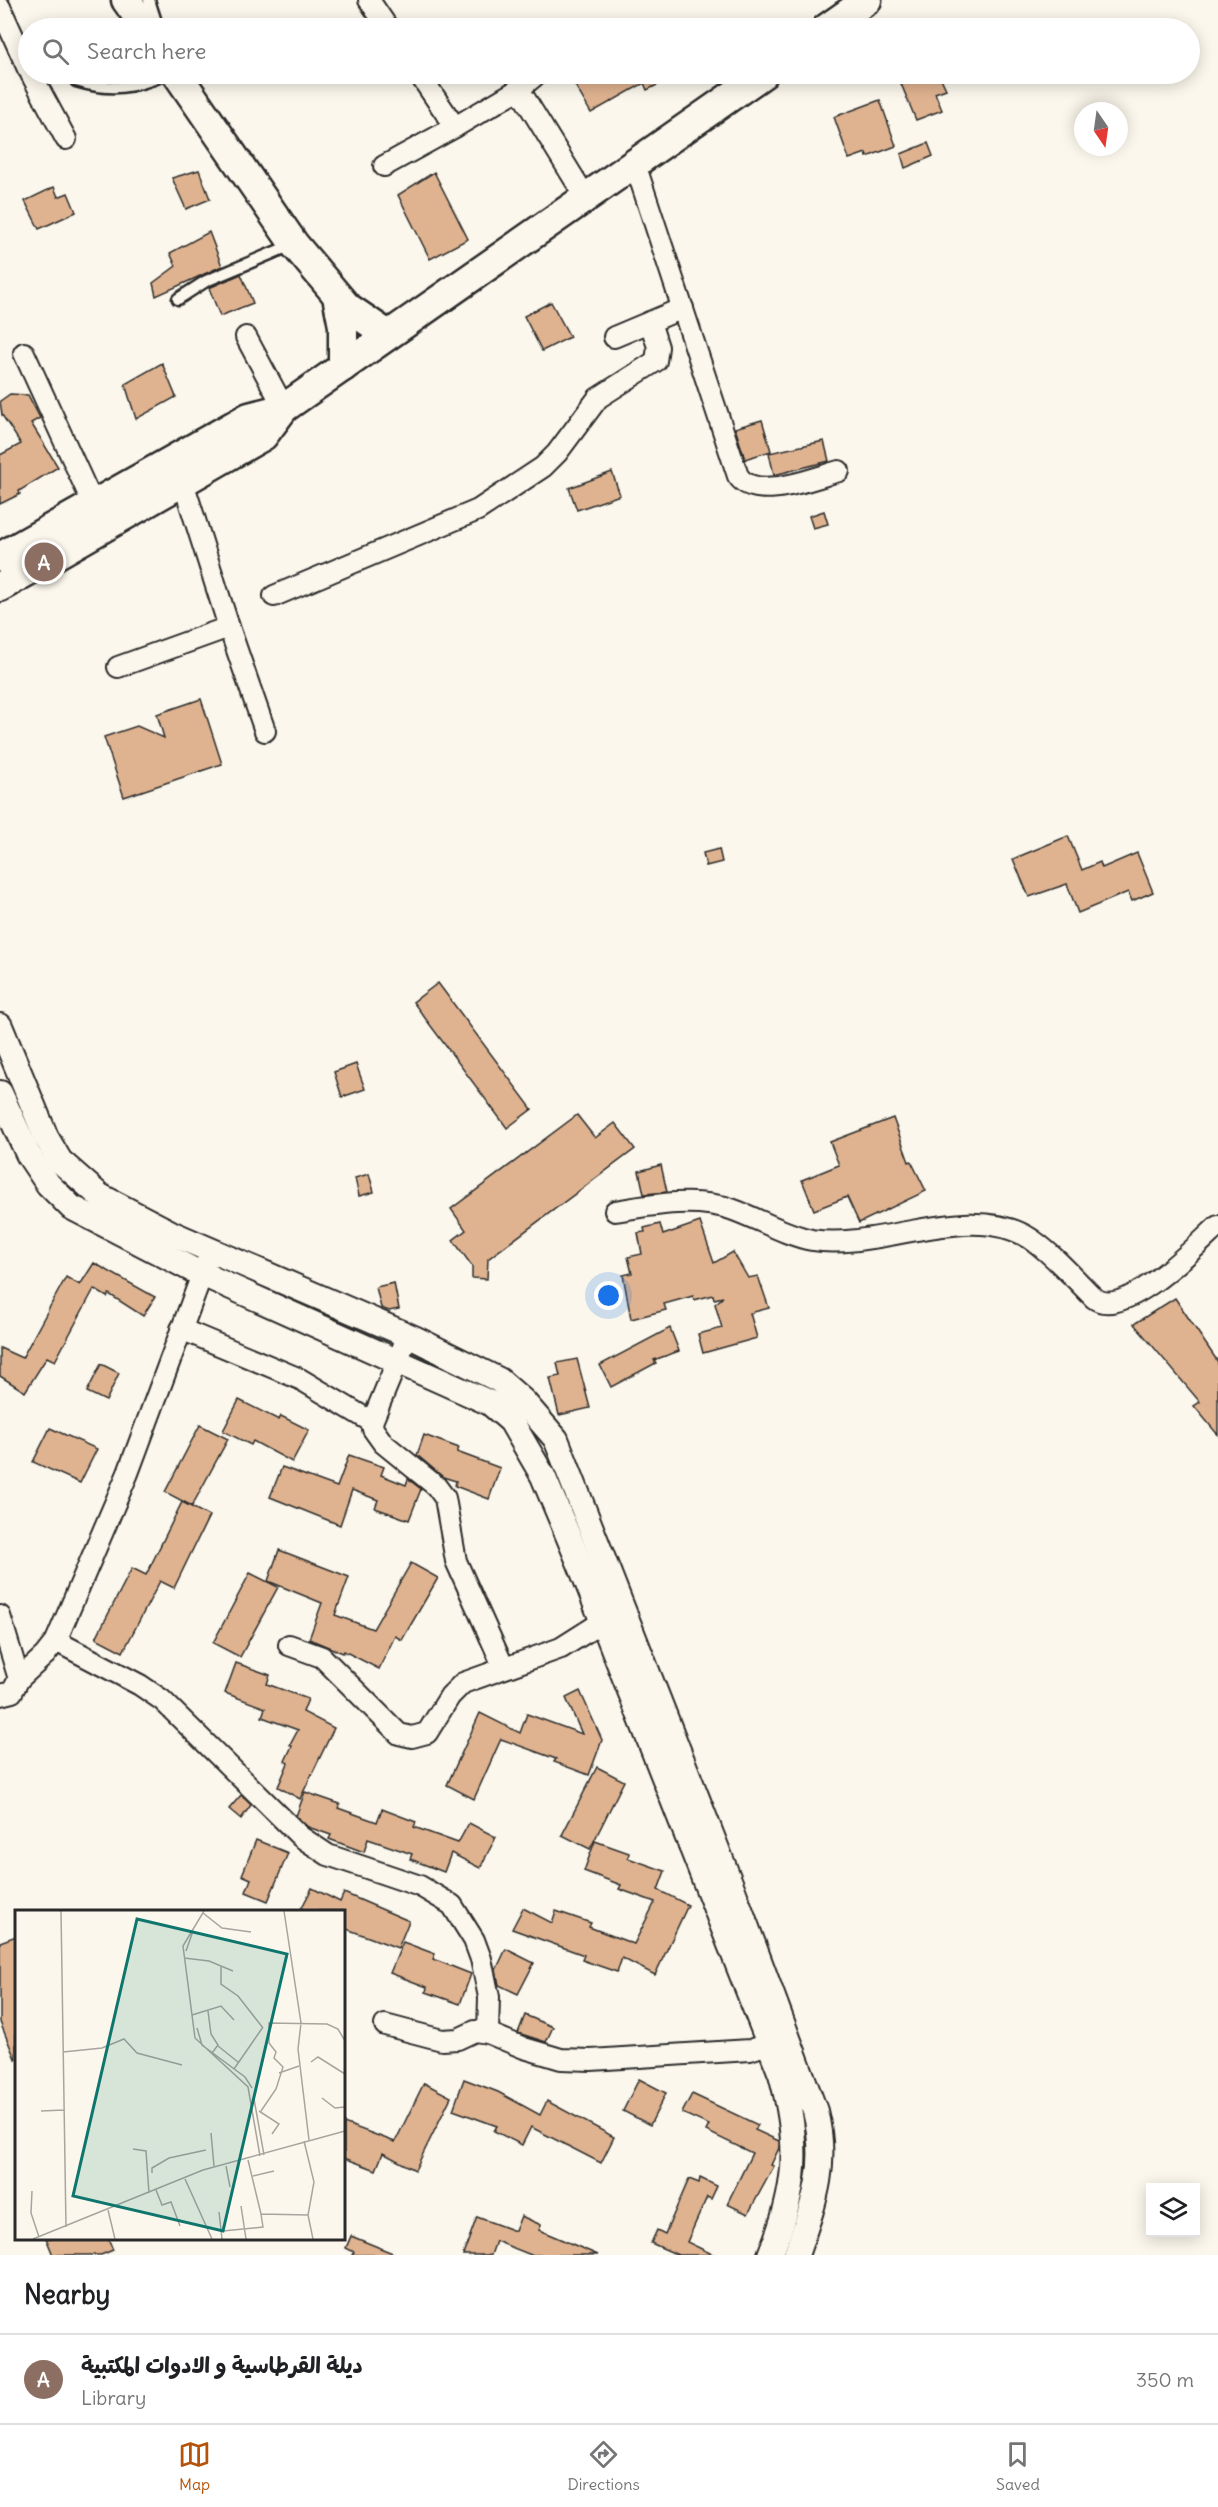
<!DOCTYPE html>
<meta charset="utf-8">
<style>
body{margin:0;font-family:Delius,"Playpen Sans Arabic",sans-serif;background:#f6f6f6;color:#202124}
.controls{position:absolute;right:18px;bottom:18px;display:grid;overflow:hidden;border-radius:0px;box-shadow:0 3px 15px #0003}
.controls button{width:54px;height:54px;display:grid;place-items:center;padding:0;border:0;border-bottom:2px solid #e0e0e0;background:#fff;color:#202124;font:30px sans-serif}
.compass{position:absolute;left:1074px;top:102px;width:54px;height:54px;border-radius:50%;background:#fff;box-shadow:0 3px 15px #0003;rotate:167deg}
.you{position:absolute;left:609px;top:1296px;width:21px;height:21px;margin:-15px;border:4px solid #fff;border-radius:50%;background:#1a73e8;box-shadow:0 0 0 9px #1a73e833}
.badge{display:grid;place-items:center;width:39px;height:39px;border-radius:50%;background:#b45309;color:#fff;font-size:20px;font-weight:700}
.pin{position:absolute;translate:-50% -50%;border:3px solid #fff;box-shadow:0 2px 6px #0006}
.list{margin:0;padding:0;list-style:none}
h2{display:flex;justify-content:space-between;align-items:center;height:78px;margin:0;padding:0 24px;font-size:26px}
h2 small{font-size:20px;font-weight:400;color:#757577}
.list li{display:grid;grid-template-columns:39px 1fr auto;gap:18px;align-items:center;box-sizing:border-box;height:90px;padding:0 24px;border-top:2px solid #e0e0e0}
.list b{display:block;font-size:22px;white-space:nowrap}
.list p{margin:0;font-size:20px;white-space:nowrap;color:#757577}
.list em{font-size:20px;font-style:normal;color:#757577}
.icon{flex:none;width:33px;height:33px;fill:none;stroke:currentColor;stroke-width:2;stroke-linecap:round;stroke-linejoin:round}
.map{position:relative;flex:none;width:1218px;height:2255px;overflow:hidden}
.search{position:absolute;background:#fff;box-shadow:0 3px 15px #0003;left:18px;right:18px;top:18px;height:66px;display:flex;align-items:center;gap:15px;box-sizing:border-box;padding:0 21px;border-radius:33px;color:#757577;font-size:22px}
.sheet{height:168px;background:#fff}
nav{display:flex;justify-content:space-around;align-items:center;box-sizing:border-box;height:84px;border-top:2px solid #e0e0e0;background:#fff;font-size:16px;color:#757577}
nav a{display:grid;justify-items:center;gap:3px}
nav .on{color:#b45309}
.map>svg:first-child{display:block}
</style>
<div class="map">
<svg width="1218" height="2255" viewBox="0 0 1218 2255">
<rect width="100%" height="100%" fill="#fbf7ec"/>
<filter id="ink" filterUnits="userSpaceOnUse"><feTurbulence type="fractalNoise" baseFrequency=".0167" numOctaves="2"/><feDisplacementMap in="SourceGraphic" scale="12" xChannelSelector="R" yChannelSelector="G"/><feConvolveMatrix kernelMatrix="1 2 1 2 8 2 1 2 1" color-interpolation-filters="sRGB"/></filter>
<g filter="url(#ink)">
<g fill="#dfb390" stroke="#2b2b2b" stroke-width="1.5">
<path d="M584,74H680L647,90L644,83L591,113L572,80Z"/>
<path d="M897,74H939L946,89L935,93L942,110L916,120Z"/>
<path d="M880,100L896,146L867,157L866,153L849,159L834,117Z"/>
<path d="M928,143L933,156L905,168L901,154Z"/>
<path d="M199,170L210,199L186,209L172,178Z"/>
<path d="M434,172L468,239L430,259L398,195Z"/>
<path d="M54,187L58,197L68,193L76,212L39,229L25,201Z"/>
<path d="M209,232L222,266L156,296L153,283L176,266L170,253Z"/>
<path d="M241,274L253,303L220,316L209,288Z"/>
<path d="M551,302L570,337L542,351L524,316Z"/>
<path d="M162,363L176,397L136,419L125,384Z"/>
<path d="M10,394L28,395L40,418L31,423L58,467L19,491L20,494L0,504V455L21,444L2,415L0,401Z"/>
<path d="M762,420L771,451L745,459L735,428Z"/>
<path d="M824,441L829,461L774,475L769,453Z"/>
<path d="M612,472L620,495L577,510L569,488Z"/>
<path d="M824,511L828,524L813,528L809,516Z"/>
<path d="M201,699L222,764L124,797L104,737L137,726L164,738L157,714Z"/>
<path d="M1068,836L1082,870L1100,862L1102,868L1137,853L1153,892L1132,901L1128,892L1078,913L1067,884L1029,897L1013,859Z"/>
<path d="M719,849L722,862L706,866L703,853Z"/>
<path d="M438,983L532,1109L507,1128L413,1002Z"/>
<path d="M356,1064L365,1089L342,1097L334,1072Z"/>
<path d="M577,1115L595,1138L615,1123L635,1149L488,1259L487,1279L472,1278V1266L453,1240L466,1230L451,1209Z"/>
<path d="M893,1118L909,1162L911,1161L926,1191L859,1223L847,1197L814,1210L802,1180L839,1165L830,1142Z"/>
<path d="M661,1165L667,1192L644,1194L639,1171Z"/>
<path d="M369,1174L374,1192L359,1196L355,1178Z"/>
<path d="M700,1222L714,1263L733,1252L748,1278L758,1276L769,1308L750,1313L757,1338L703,1353L698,1334L722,1328L715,1304L723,1297L714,1299L713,1295L694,1300L693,1296L664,1304L666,1310L631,1319L623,1275L632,1273L628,1257L642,1254L638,1233L645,1232L644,1228L660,1224L663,1235Z"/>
<path d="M94,1263L155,1297L143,1316L109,1294L107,1297L94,1289L55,1361L47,1357L25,1392L0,1376V1348L22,1358L66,1277L80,1285Z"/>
<path d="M394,1283L399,1309L389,1311L381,1308L376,1287Z"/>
<path d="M1175,1298L1218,1362V1435L1194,1406L1200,1402L1134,1324Z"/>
<path d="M670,1328L679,1351L654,1360L656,1363L611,1387L600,1365Z"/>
<path d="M577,1359L590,1408L559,1415L550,1378L560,1376L557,1363Z"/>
<path d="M101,1364L119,1373L106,1401L87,1392Z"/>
<path d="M239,1400L279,1420L281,1416L309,1430L292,1462L253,1441L251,1445L223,1431Z"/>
<path d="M200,1425L228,1439L192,1506L165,1492Z"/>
<path d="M50,1428L97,1449L80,1483L33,1462Z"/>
<path d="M424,1435L459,1448L457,1452L500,1468L489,1499L455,1486L456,1481L443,1477L417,1455Z"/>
<path d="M349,1455L384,1467L381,1475L406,1485L408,1479L421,1489L409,1520L375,1508L378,1500L352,1490L340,1525L270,1497L282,1467L337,1487Z"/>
<path d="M182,1502L209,1516L174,1588L160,1581L123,1652L96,1638L132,1568L146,1575Z"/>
<path d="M279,1550L349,1577L335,1615L373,1629L411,1563L438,1578L402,1640L395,1636L379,1669L344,1651L343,1653L309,1639L322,1603L268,1581Z"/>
<path d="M250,1573L278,1587L240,1657L213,1643Z"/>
<path d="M236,1663L270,1675L267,1684L308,1699L303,1712L334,1728L300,1799L278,1787L288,1763L285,1761L292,1746L290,1745L298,1730L262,1717L265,1708L225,1693Z"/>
<path d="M580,1691L602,1740L589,1775L554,1762L556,1759L501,1739L474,1799L447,1785L480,1713L520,1733L527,1714L582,1734L566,1698Z"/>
<path d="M597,1767L624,1781L590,1849L562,1835Z"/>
<path d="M305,1792L340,1804L338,1808L377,1822L382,1809L416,1822L414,1827L458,1843L469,1823L496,1837L480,1868L451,1853L444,1872L410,1859L412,1854L368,1839L364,1852L329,1839L331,1835L308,1827L296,1816Z"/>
<path d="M241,1795L251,1805L241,1819L229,1809Z"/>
<path d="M256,1840L288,1853L268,1901L246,1892L251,1879L242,1875Z"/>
<path d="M595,1841L629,1853L628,1858L665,1871L658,1890L688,1905L655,1975L622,1958L617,1972L582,1960L584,1955L512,1929L523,1908L552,1923L556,1911L591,1923L589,1927L634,1944L655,1902L619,1889L621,1885L584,1871Z"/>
<path d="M312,1888L340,1902L344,1893L409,1921L398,1948L344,1928V1911H300Z"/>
<path d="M16,1936V2061L0,2022V1942Z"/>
<path d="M403,1942L435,1954L433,1959L471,1974L460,2004L426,1992L427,1987L390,1973Z"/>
<path d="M506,1949L534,1963L518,1994L499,1985L496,1970Z"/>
<path d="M525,2015L553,2027L546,2042L518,2033Z"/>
<path d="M464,2079L498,2092L540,2115L547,2101L614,2137L601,2163L531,2127L522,2145L494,2131L497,2126L453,2110Z"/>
<path d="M639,2079L666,2093L650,2125L623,2111Z"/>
<path d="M424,2083L451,2097L415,2170L383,2153L376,2170L344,2158V2123L395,2142Z"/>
<path d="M692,2094L758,2125L755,2130L779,2141V2148L771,2165L774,2166L748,2214L727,2204L752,2153L706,2131L709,2125L682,2113Z"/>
<path d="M700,2178L717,2186L711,2199L707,2197L687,2242L714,2255H678L651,2243L657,2230L665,2234L689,2179L699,2183Z"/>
<path d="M521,2216L541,2225L539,2230L598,2255H531L496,2241L491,2255H463L477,2217L515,2231Z"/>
<path d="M351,2236L395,2254V2255H352L354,2252L346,2248Z"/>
<path d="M46,2238H108L113,2250L101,2255H53Z"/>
</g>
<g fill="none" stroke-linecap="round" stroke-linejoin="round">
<defs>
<g id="service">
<path d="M149,0L158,28"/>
<path d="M76,81C112,92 132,88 167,74"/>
<path d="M178,299L206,281L294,244"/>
</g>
<g id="minor">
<path d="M369,0L388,28"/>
<path d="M0,7L28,69"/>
<path d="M31,74L66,139"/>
<path d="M419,74L455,127L519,89L586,198"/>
<path d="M519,89L537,74"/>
<path d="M635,164L738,476C756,502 813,478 839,471"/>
<path d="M384,166L455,127"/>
<path d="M246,337L284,408"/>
<path d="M614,337L683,308"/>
<path d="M24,353L94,506"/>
<path d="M183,482L229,627L265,731"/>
<path d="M274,596L478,510L543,467L557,453L598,398L656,361L658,347L650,322"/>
<path d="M118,667L229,627"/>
<path d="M615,1211C652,1205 695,1197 731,1209C757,1218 785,1235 812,1240C880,1251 970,1199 1031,1239C1054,1255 1074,1278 1094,1298C1124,1321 1196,1246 1218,1226"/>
<path d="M181,1329L300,1379L372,1422"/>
<path d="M408,1335L372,1422L373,1429L383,1443L436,1486L445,1498L456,1561L504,1668"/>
<path d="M0,1616L19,1679L12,1692L0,1695"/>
<path d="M56,1641L140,1685L162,1700L301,1837L328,1855L420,1886L452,1905L474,1940L481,1959L489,1997L488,2033"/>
<path d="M289,1645L322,1657L399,1734L412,1737L427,1733L450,1696L463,1683L561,1648L602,1622L617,1617"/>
<path d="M19,1679L45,1655L56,1641L128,1473L207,1261"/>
<path d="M385,2025L442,2040L458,2039L475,2031L488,2033L524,2048L561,2059L591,2060L750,2050L781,2039"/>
</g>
<g id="tertiary">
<path d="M0,1026L46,1137L60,1161L100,1196L171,1233L414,1338L499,1380L523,1401L556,1439L733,1890L815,2111C829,2166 814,2203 796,2255"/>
<path d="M0,1093L28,1154L48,1184L71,1207L191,1269L490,1403L511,1421L543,1476L580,1564L781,2074C800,2143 798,2188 770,2255"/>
</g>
<g id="secondary">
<path d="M126,0L146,28"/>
<path d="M827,28L867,0"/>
<path d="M177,74L294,244L347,307L388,335"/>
<path d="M337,296L343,326V367"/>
<path d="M0,557L249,417L284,408"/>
<path d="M0,587L263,436L284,408L763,74"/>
</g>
</defs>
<use href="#service" stroke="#2b2b2b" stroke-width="15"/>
<use href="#minor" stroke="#2b2b2b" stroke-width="24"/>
<use href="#tertiary" stroke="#2b2b2b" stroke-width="28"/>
<use href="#secondary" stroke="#2b2b2b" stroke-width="33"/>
<use href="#service" stroke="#fbf7ec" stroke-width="10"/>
<use href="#minor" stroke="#fbf7ec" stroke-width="20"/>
<use href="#tertiary" stroke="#fbf7ec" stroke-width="24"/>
<use href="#secondary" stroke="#fbf7ec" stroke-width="28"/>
</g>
</g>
<g transform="translate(15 1910)">
<rect width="330" height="330" fill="#fbf7ec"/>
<path fill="none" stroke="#a8a59f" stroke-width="1.5" d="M46,1L51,317M189,1L168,36L180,128L233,177L245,246M269,1L286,113L283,139L294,230M188,3L207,18L236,22M171,41L178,21M169,48L194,51L218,61M206,57V74L223,86L248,118M193,101L196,124L203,135L197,143M177,105L206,96L219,110M182,118L187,135L230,167L237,178M203,136L223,152M48,142L87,138L109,129L122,143L167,155M296,152L303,147L330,164M219,159L248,117M264,163L284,156M307,188L320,198L330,197M239,189L249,245M26,201L49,200M244,201L264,214L257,224M246,201L261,179L268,157L259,148L261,142L254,133V113L312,114L323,119L330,131M196,223L199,256M289,231L299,272L293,305L298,329M118,239L131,241L134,283M233,250L246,304L293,305M211,256L215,277M137,263V258L154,248L191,240M238,266L259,261M170,269L197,329M141,280L147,295L156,292L165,316M17,281L16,303L24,327M226,296L231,329M93,300L100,329M204,302L207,329M208,321L248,317L246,304M18,329L188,260L330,221"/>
<path fill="#0f766e" fill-opacity="0.15" stroke="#0f766e" stroke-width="3" d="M122,9L272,44L208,321L58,286Z"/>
<rect width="330" height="330" fill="none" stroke="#2b2b2b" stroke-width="3"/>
</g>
</svg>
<div class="controls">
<button><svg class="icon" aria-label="layers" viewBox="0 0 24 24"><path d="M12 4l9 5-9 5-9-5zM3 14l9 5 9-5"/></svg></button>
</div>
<svg class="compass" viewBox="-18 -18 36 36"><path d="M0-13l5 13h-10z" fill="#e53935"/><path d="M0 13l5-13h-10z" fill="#757577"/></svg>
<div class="you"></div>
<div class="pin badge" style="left:44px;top:562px;background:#8d6e63">A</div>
<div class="search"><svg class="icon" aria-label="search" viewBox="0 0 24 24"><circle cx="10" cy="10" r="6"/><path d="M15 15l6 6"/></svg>Search here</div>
</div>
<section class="sheet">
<h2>Nearby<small></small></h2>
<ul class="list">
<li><span class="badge" style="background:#8d6e63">A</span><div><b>ديلة القرطاسية و الادوات المكتبية</b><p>Library</p></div><em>350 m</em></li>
</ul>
</section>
<nav>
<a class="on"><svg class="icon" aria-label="map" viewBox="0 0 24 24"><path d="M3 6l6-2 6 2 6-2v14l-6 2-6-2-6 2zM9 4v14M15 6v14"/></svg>Map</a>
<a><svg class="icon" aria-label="directions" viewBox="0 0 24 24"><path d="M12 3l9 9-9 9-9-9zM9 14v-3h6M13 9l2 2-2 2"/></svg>Directions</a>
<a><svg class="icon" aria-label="saved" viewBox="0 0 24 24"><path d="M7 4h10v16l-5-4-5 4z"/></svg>Saved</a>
</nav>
